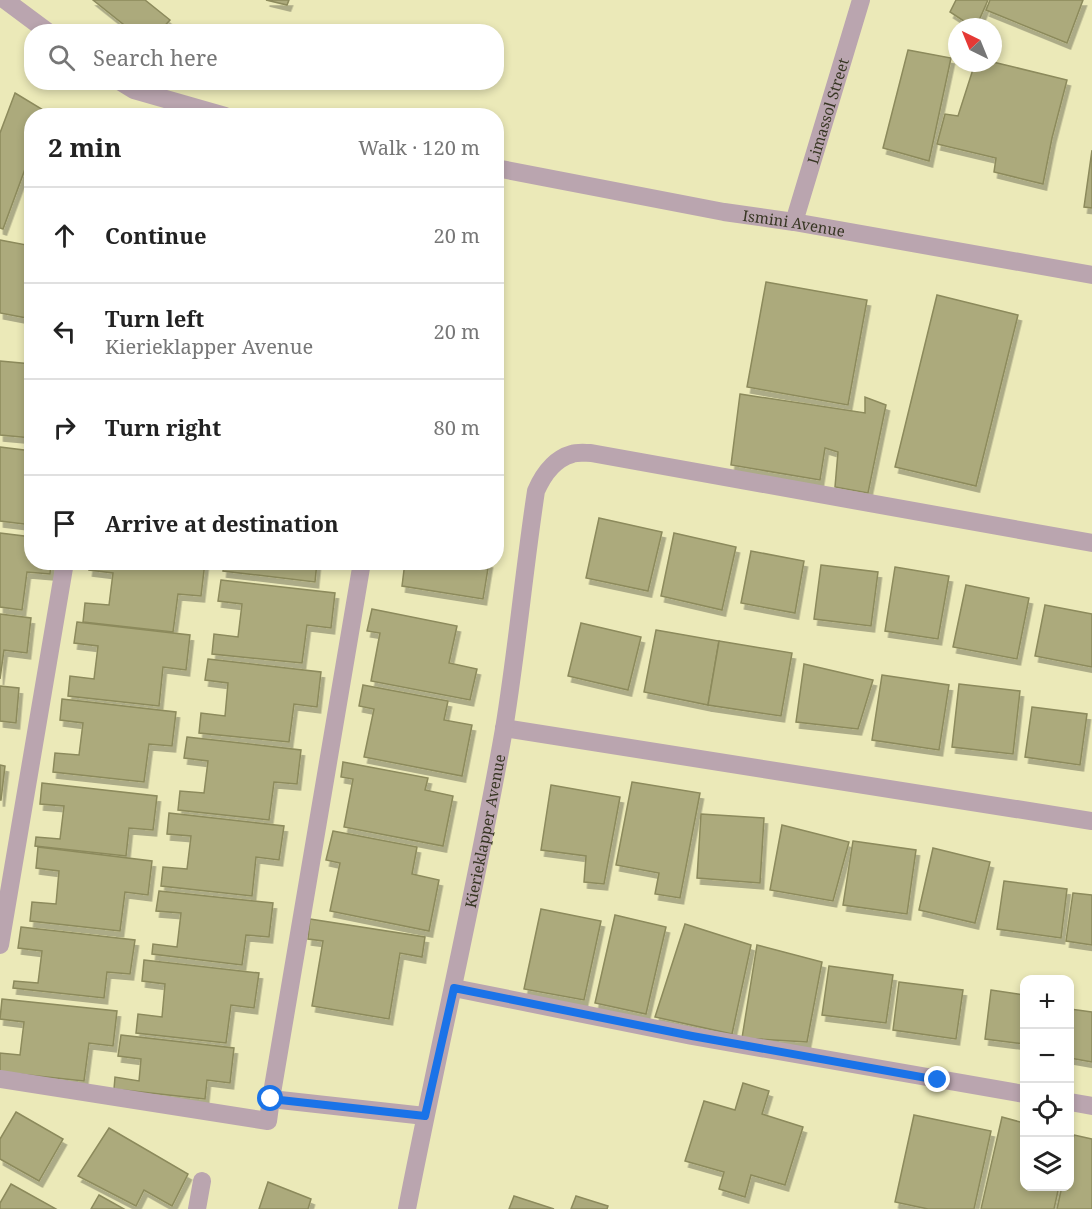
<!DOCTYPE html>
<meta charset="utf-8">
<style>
body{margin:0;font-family:"Noto Serif",serif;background:#f2f2f2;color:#222}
.controls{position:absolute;right:18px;bottom:18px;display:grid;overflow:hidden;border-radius:12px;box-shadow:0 3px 9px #0003}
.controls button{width:54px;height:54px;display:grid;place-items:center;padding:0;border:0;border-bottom:2px solid #e0e0e0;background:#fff;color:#222;font:30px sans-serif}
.compass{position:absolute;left:948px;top:18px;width:54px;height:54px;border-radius:50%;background:#fff;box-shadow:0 3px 9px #0003;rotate:317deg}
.stop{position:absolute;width:18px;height:18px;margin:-14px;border:4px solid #1a73e8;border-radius:50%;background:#fff}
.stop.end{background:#1a73e8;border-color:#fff;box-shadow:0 2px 6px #0008}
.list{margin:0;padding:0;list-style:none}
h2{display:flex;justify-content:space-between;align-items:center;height:78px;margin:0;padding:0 24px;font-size:26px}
h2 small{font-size:20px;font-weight:400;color:#767676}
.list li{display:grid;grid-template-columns:39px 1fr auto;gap:18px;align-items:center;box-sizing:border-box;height:96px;padding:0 24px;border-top:2px solid #e0e0e0}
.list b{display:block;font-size:22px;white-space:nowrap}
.list p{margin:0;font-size:20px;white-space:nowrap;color:#767676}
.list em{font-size:20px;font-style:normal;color:#767676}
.icon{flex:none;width:33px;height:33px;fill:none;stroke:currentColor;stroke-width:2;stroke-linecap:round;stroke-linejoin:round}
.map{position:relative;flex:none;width:1092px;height:1209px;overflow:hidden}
.search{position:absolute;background:#fff;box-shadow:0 3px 9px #0003;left:24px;top:24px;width:480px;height:66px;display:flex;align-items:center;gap:15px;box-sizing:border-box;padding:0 21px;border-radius:24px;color:#767676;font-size:22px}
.panel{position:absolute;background:#fff;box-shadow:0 3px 9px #0003;left:24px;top:108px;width:480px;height:462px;border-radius:24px}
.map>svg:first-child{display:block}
</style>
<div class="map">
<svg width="1092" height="1209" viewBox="0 0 1092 1209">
<defs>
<filter id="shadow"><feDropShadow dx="3.5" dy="6" stdDeviation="0" flood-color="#0004"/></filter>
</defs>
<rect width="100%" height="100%" fill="#ebe9b8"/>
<g fill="#acaa7b" stroke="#8c8a5c" stroke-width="1.5" filter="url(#shadow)">
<path d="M93,0H145L170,20L159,32H133Z"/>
<path d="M266,0H289L287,5Z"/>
<path d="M956,0H988L976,27H973L950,12Z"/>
<path d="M990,0H1083L1067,43L986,10Z"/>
<path d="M908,50L951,58L929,161L883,148Z"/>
<path d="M993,62L1067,80L1052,138L1043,184L994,172L996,158L937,144L945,114L958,116L975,63Z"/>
<path d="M15,93L45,111L44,116H32V150L3,229L0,228V133Z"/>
<path d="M1092,150V208L1084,207Z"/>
<path d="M0,240L32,246V319L0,313Z"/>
<path d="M766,282L867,300L848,405L747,387Z"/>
<path d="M937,295L1018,315L976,486L895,467Z"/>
<path d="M0,361L32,364V438L0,435Z"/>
<path d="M740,394L865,413V397L886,405L868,493L835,487L838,452L825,448L820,480L731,465Z"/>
<path d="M0,447L32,451V525L0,521Z"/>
<path d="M599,518L662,532L648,591L586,578Z"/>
<path d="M0,533L32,537V562H51L50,574L27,572L22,610L0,607Z"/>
<path d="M674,533L736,547L722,610L661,596Z"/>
<path d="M751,551L804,561L795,613L741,603Z"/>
<path d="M90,562H205L201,596L178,594L173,632L83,622L85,603L109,605L113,573L89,570Z"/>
<path d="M224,562H317L315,582L223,571Z"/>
<path d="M405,562H489L483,599L402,586Z"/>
<path d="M821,565L878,572L871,626L814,619Z"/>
<path d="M895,567L949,576L938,639L885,631Z"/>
<path d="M221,580L335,593L331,628L307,625L302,663L212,654L214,634L238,637L242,604L218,601Z"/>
<path d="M966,585L1029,598L1017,659L953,647Z"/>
<path d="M1045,605L1092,614V667L1035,656Z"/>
<path d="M372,609L457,626L449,663L477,669L470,700L371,681L380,633L367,631Z"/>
<path d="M0,614L31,618L27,653L4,650L0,679Z"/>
<path d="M77,622L190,635L186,670L163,667L159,706L68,696L70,676L94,679L98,646L74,643Z"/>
<path d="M581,623L641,637L628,690L568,676Z"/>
<path d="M656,630L719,641L708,705L644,692Z"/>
<path d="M719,641L792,653L781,716L708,705Z"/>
<path d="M208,659L321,672L317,707L294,704L289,742L199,733L201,713L225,716L228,683L205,680Z"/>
<path d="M804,664L873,680L858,729L796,722Z"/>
<path d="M882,675L949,685L939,750L872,740Z"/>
<path d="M959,684L1020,691L1013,754L952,747Z"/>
<path d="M363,685L448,701L444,720L472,725L462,776L364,757L374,709L359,706Z"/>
<path d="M0,686L19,688L16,723L0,721Z"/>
<path d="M62,699L176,712L172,746L149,744L144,782L53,772L55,753L79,755L83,723L60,720Z"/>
<path d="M1032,707L1087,714L1080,765L1025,757Z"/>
<path d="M187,737L301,750L297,784L274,782L269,820L178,810L180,791L204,793L208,761L184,758Z"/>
<path d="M343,762L428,778L425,790L453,796L443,846L344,827L353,779L341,777Z"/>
<path d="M0,765L5,766L1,800H0Z"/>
<path d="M632,782L700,793L680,898L655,894L659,873L616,865Z"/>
<path d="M42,783L157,796L153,830L129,828L126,856L35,846L36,837L60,839L64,806L40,804Z"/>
<path d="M551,785L620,797L604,884L584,882L586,856L541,850Z"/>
<path d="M169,813L284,826L279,860L256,857L252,896L161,886L163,867L187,869L191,836L167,834Z"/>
<path d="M701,814L764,818L760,883L697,878Z"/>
<path d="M782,825L849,842L833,901L770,890Z"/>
<path d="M333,831L417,847L412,874L439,880L429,931L330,911L340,863L326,860Z"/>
<path d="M853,841L916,850L907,914L843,905Z"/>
<path d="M38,847L152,861L148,895L125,892L120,931L30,921L32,902L56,904L59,871L36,868Z"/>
<path d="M933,848L990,862L975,923L919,910Z"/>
<path d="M1004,881L1067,889L1061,938L997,929Z"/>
<path d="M159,891L273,903L269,937L246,935L242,965L152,954L153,944L177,947L181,913L156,911Z"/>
<path d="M1073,893L1092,895V945L1066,941Z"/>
<path d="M541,909L601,921L584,1000L524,989Z"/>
<path d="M615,915L666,927L646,1014L595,1003Z"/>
<path d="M310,919L425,937L422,957L400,953L389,1019L312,1006L323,941L308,939Z"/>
<path d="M685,924L751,945L732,1034L655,1017Z"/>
<path d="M21,927L135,940L130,974L107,972L104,998L13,988L14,981L38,983L42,951L18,948Z"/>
<path d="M757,945L822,962L807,1042L742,1038Z"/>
<path d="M144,960L259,973L254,1008L231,1005L226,1043L136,1033L138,1014L162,1017L165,984L142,981Z"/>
<path d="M829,966L893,975L886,1023L822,1015Z"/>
<path d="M899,982L963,990L956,1039L893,1030Z"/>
<path d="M991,990L1024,995V1044L985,1039Z"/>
<path d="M2,999L117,1011L113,1046L89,1043L84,1081L0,1072V1053L20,1055L24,1022L0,1019Z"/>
<path d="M1070,1009L1092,1012V1062L1070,1058Z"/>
<path d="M121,1035L234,1048L230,1083L207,1080L205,1099L114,1089L115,1077L139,1081L141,1059L118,1056Z"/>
<path d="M743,1083L769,1091L762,1114L803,1127L785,1185L751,1175L745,1197L719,1189L724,1172L685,1161L704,1101L735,1110Z"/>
<path d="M16,1112L63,1139L39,1181L0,1159V1139Z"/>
<path d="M914,1115L991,1131L974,1209H928L895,1202Z"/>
<path d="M1002,1117L1024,1123V1186H1059L1054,1209H981Z"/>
<path d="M109,1128L188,1174L172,1206L144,1190L136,1206L78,1176Z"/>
<path d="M1074,1135L1092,1139V1209H1057L1062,1186H1070V1154Z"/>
<path d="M268,1182L311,1199L308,1209H259Z"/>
<path d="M11,1184L56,1209H0V1203Z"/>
<path d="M99,1195L124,1209H91Z"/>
<path d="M514,1196L554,1209H509Z"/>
<path d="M576,1196L608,1206L607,1209H571Z"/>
</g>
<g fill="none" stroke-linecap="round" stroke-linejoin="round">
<g stroke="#baa5af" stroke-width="18">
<path d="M5,0L48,32"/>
<path d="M121,82L134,90L225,116"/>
<path id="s1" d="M496,168L724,212L794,222L1092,275"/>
<path id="s2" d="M794,222L861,0"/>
<path d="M504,728L1092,821"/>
<path d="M0,945L65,562"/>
<path d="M454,988L692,1036L1024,1094"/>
<path d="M0,1079L268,1121L271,1099L425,1116"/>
<path d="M271,1099L362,562"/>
<path d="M1070,1102L1092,1106"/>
<path d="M197,1209L202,1181"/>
<path id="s3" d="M407,1209C438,1049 476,890 504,729C517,650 524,570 536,491C543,475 554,459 572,454C577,452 585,453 591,453L1092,543"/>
</g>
</g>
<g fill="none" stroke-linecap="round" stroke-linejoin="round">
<path stroke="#1a73e8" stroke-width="8" d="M271,1099L425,1116L454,988L692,1036L938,1080"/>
</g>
<g text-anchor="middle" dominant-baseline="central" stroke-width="6" stroke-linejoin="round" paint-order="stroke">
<g font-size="15" fill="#373623" stroke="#ebe9b8">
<text stroke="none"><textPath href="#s2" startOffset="116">Limassol Street</textPath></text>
<text stroke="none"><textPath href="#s1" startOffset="303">Ismini Avenue</textPath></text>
<text stroke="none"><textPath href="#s3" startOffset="386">Kierieklapper Avenue</textPath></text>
</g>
</g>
</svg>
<div class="controls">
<button>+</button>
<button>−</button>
<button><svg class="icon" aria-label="locate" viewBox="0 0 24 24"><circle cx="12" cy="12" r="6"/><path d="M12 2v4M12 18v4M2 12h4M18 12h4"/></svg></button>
<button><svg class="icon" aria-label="layers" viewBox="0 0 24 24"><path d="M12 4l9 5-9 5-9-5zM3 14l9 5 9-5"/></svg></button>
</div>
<svg class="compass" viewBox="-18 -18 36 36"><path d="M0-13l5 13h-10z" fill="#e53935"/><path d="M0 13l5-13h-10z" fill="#767676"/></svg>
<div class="stop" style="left:271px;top:1099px"></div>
<div class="stop end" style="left:938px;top:1080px"></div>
<div class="search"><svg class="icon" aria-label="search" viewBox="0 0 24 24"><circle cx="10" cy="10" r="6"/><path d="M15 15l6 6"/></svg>Search here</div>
<section class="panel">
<h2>2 min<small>Walk · 120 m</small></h2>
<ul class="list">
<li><svg class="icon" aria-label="ahead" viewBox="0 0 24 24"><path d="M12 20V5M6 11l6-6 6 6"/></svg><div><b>Continue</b></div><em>20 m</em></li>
<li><svg class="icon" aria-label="left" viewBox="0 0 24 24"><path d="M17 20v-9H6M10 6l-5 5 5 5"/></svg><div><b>Turn left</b><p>Kierieklapper Avenue</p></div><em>20 m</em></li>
<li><svg class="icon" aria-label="right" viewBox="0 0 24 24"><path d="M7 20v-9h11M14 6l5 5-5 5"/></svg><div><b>Turn right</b></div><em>80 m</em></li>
<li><svg class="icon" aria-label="arrive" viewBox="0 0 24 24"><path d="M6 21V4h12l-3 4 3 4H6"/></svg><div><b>Arrive at destination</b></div></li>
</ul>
</section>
</div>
